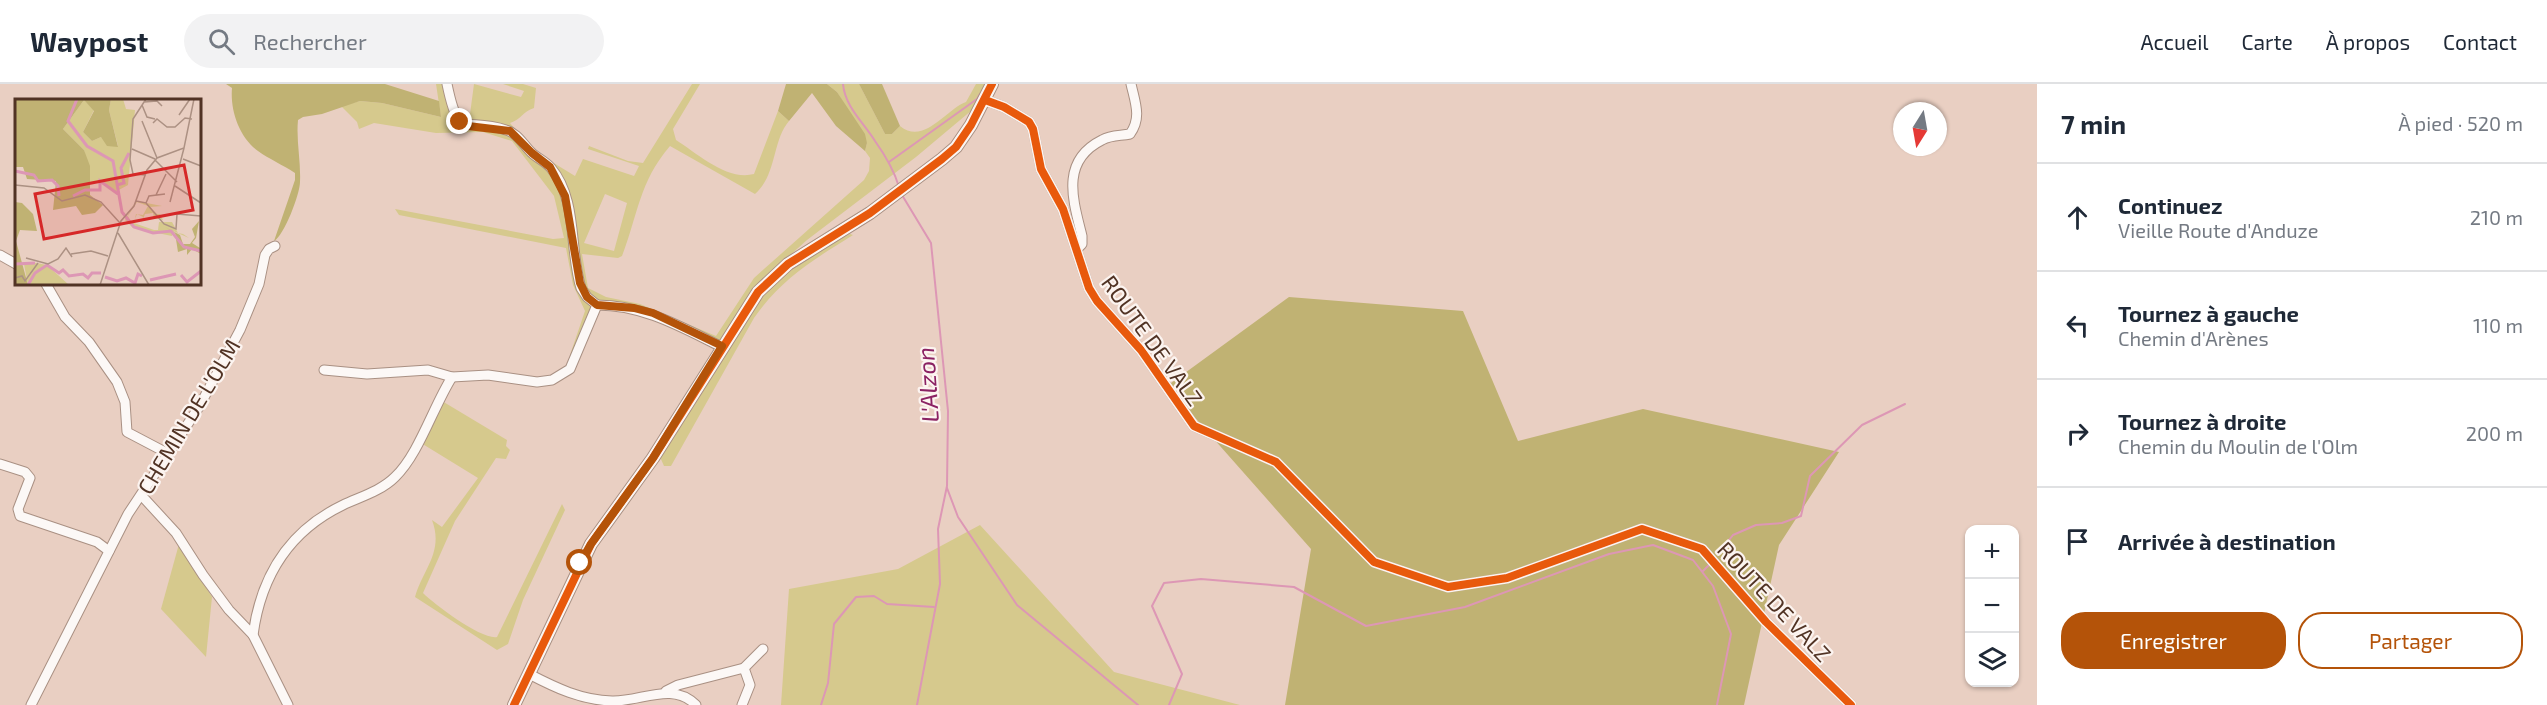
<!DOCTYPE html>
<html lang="fr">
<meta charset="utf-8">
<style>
body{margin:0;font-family:"Exo 2",sans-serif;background:#f2f2f3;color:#1f2937}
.controls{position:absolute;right:18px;bottom:18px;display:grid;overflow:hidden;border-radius:12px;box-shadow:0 2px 4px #0004}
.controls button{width:54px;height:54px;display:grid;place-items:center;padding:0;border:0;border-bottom:2px solid #e0e1e3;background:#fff;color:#1f2937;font:30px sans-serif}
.compass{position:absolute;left:1893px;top:18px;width:54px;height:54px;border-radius:50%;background:#fff;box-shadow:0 2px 4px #0004;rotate:191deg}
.stop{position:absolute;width:18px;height:18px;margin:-14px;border:4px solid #b45309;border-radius:50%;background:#fff}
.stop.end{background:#b45309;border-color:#fff;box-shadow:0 2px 6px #0008}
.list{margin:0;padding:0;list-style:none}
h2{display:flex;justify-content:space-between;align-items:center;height:78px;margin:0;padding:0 24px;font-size:26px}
h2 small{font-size:20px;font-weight:400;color:#747a83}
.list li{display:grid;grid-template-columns:39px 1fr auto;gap:18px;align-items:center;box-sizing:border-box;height:108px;padding:0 24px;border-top:2px solid #e0e1e3}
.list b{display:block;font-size:22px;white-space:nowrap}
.list p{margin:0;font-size:20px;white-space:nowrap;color:#747a83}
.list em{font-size:20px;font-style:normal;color:#747a83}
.actions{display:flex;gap:12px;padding:18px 24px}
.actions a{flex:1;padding:14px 0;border:2px solid #b45309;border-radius:24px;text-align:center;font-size:21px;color:#b45309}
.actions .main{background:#b45309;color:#fff}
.icon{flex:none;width:33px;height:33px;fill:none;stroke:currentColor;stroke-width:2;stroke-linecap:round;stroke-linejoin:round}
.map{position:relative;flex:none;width:2037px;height:621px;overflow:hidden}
header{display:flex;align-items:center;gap:36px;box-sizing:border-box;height:84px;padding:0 30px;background:#fff;border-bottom:2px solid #e0e1e3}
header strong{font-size:28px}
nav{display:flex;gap:33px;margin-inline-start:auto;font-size:21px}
.search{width:420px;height:54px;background:#f2f2f3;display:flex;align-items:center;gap:15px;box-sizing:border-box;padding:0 21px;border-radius:33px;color:#747a83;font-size:22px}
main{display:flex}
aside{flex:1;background:#fff}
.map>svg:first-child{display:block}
</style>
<header>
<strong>Waypost</strong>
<div class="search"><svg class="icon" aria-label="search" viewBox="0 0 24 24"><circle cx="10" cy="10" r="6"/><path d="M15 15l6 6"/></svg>Rechercher</div>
<nav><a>Accueil</a><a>Carte</a><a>À propos</a><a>Contact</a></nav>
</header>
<main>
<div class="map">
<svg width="2037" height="621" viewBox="0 0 2037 621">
<rect width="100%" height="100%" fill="#e9cfc2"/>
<g fill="#d6c98d" fill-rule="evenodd">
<path d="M436,0H449L457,28L470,30L474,0L521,13L524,7L503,0H523L536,4L534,24C523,27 521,36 510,39L534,67L575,92L583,75L634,92L639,82L588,65L589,62L628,77L643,79L692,0H700L673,45L676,56C698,70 727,97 754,90L778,27L789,37C772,57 777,91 755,110L670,62C639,98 638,131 622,172L618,174L582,170L588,204L606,213L640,220L716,252L754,194L864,96L869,87L870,74L865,67L867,59L837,8L827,0H859L885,50H892L900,42C924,62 946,25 966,18L976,0H988L978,21L916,73L807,156L758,200L718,261L672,238L597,221L577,273L570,271L585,227L573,201L566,164L399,131L395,125L553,155L564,154L554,112L512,57L483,48L436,49L374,39L359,45L357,38L341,22L360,17L382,19L441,33ZM605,110L627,119L614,167L584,159Z"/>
<path d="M850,150L853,151C813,176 781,195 754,234L671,382H664L660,373L760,214L793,183L816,167Z"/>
<path d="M442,317L507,356L506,362L510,366L506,375L496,374L455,437L423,509C435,521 482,556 497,553L562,420L565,426L523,516L508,560L497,566L415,513C423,485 444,468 432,436L442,443L478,394L421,359Z"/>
<path d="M980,441L1114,588L1240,621H781L789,505L898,485Z"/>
<path d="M179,460L212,513L206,573L161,525Z"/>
</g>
<g fill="#c0b273">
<path d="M226,0H385L439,17L441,33L382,19L360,17L322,30L303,33L298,36C296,57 301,77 300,98C300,110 284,152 274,157L295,96V89C283,81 269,75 258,67C239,53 230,26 232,4Z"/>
<path d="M786,0H827L837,8L865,50L867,59L865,67L836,42L812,9L789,37L778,27Z"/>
<path d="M859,0H882L900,42L892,50H885Z"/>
<path d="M1289,213L1463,227L1518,357L1643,325L1839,368L1779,461L1744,621H1285L1311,465L1167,302Z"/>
</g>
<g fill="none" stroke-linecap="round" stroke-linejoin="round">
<g stroke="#dd97b5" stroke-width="2">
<path d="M843,0C845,23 864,39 875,57C885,71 894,86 899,103"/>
<path d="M889,78L977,15L980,10"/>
<path d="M902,111L931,159L948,327L947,402L938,445L940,500L917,621"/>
<path d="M947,404L958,433L1017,521L1138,621"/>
<path d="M1718,470L1733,451L1756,441L1782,439L1801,432L1810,392L1862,341L1905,320"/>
<path d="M1703,487L1709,481"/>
<path d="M821,621L828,599L834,540L856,513L874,512L887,520L934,523"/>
<path d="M1169,621L1182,590L1152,522L1164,499L1201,495L1294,503L1366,542L1465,523L1609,470L1653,461L1693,476L1713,502L1731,550L1717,621"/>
</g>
<defs>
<g id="minor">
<path d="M447,0C459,58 463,32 506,46C518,49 524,62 533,70C539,75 546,78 551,84C578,116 569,166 581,204L587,213L597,221"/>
<path d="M985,16L1004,23L1029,38L1033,45L1041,85L1063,125L1089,204L1097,217L1141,266L1194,342L1276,378L1374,478L1448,503L1507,494L1642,445L1702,465L1766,538L1851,621"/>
<path d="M1078,164L1082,160V152C1073,116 1060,77 1102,56C1111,51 1120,52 1130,50C1142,34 1135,18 1131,0"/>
<path d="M0,171L16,180"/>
<path d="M46,200L65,233L89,258L117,298L125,318L127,348L167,369"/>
<path d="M324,286L367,290L428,286L452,293L488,291L537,298L552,296L570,285L597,221C644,221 681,243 722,263"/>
<path d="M0,380L25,388L30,394L18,425L20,432L97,458L109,467"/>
<path d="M142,412L176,449L203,491L229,526L253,551L288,621"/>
<path d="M253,551C261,491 289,447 343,421C360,413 381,407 395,393C419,370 433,323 452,293"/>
<path d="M529,590C556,604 581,616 612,617C641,618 672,597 696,621"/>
<path d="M666,607L678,601L744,584L763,565"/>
<path d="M31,621L128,430L199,323L240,246L259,200L265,171L269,165L275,162"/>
<path d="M742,621L750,601L744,584"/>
</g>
<path id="tertiary" d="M514,621L591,460L653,374L758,208L788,180L870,129L942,75L956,63L971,41L992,0"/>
</defs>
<use href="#minor" stroke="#a99083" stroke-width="11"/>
<use href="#tertiary" stroke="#a99083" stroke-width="14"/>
<use href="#minor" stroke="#fcf8f6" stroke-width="9"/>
<use href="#tertiary" stroke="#fcf8f6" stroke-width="12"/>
<defs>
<g id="cycleway">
<path d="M985,16L1004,23L1029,38L1033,45L1041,85L1063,125L1089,204L1097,217L1141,266L1194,342L1276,378L1374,478L1448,503L1507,494L1642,445L1702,465L1766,538L1851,621"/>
<path d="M514,621L591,460L653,374L758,208L788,180L870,129L942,75L956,63L971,41L992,0"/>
</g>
</defs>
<use href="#cycleway" stroke="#fcf4f0" stroke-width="11"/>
<use href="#cycleway" stroke="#e8590c" stroke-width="8"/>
</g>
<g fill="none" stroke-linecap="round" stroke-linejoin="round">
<path stroke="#b45309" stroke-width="8" d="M460,38L468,42L510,47L532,69L550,83L565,112L580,199L587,213L597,221L634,224L653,229L722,262L653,374L591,460L580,479"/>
</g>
<g text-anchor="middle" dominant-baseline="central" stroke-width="4.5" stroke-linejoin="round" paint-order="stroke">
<g font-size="22" fill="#513324" stroke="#fcf4f0">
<text transform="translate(1153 256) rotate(54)">ROUTE DE VALZ</text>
<text transform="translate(188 332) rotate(-59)">CHEMIN DE L'OLM</text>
<text transform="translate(1775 517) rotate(47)">ROUTE DE VALZ</text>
</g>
<g font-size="24" font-style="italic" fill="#8b2263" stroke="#fcf4f0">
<text transform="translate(927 301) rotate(-94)">L'Alzon</text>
</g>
</g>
<g transform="translate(15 15)">
<rect width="186" height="186" fill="#e9cfc2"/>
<path d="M96,0H108L111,10L120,11L113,86L100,93L88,84L75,83L69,51L48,30L69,1L79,11L68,33L77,42L86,38L103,47L94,11ZM121,102L147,107L135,108L142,115H153H145L148,121L139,119L138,114L130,115L126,125L128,118L122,115L120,120L121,115L128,116L133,107L122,103L113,117L116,123L139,131H143L144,123H157L163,134L168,135L174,139L158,132L157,137L118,129L110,121ZM21,164L32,166L54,186H13L9,165Z" fill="#d6c98d"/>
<path d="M0,0H96L94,11L103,48L92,47L86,38L77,42L68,33L79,12L69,1L48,30L69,51L75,67V96L88,106L80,114L67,116L61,107L38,111L41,82L12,80L8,68H0ZM0,103L7,104L18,115L22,132L5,131L1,142L13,186H0ZM184,122L181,139L177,144L185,149L186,155L177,150L172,156V150L163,153L160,134L150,128L165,136L168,145H175L180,138L177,130Z" fill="#c0b273"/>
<path fill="none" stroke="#dd97b5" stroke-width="3" d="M62,0L53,22L72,47L98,62L107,113L119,128L138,134L156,132L169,148L186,152M0,72L19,76L23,82L37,81L43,87L44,97M102,86L109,84L106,69L114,54M58,97L70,91H85V82L103,95M0,165L20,164M166,176L172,183L186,172M90,178L102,182L111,179L120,184L123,175L127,177M135,181L161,175M13,186L20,174L32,166L44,174L48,171L54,177L68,175L73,179L77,174H86"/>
<path fill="none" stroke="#ac9183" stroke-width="1.5" d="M129,3L142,2L147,7M127,6L132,18L140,20M164,16L175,0M127,22L142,59M138,24L142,20L152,28H160L170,19L177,20M117,50L140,60M168,60L186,67M140,61L162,83M131,76L118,75L115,61L118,20L131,0M0,86L29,89L47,102L70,96L86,103L105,124M160,87L186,104M141,96L151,75M121,102L131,104L134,97L150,95M155,103L169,49M131,104L149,125L161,130L162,115L186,117M103,134L134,186M56,155L76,152L93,157M11,159L33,165L43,160L51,149L57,158M0,179L7,177L10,182L23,164M85,186L106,122L119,107L132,71L142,59L169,49L179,0"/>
<path fill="#d62828" fill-opacity="0.15" stroke="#d62828" stroke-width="3" d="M169,66L178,111L29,140L20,95Z"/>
<rect width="186" height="186" fill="none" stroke="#513324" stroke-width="3"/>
</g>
</svg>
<div class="controls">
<button>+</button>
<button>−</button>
<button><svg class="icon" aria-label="layers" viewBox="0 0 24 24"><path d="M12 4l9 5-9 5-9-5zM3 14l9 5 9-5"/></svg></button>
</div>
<svg class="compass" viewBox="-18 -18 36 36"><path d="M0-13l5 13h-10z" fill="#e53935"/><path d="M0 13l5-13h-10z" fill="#747a83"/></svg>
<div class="stop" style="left:580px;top:479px"></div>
<div class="stop end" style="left:460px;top:38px"></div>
</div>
<aside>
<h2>7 min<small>À pied · 520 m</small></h2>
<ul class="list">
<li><svg class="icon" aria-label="ahead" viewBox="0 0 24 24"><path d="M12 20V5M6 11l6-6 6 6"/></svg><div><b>Continuez</b><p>Vieille Route d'Anduze</p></div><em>210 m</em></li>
<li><svg class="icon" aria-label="left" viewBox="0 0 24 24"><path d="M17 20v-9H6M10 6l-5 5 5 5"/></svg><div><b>Tournez à gauche</b><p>Chemin d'Arènes</p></div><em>110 m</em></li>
<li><svg class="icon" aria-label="right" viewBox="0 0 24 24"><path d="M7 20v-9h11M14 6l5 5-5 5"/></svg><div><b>Tournez à droite</b><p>Chemin du Moulin de l'Olm</p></div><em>200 m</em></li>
<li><svg class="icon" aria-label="arrive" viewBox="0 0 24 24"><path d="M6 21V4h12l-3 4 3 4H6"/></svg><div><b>Arrivée à destination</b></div></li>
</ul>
<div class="actions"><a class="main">Enregistrer</a><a>Partager</a></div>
</aside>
</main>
